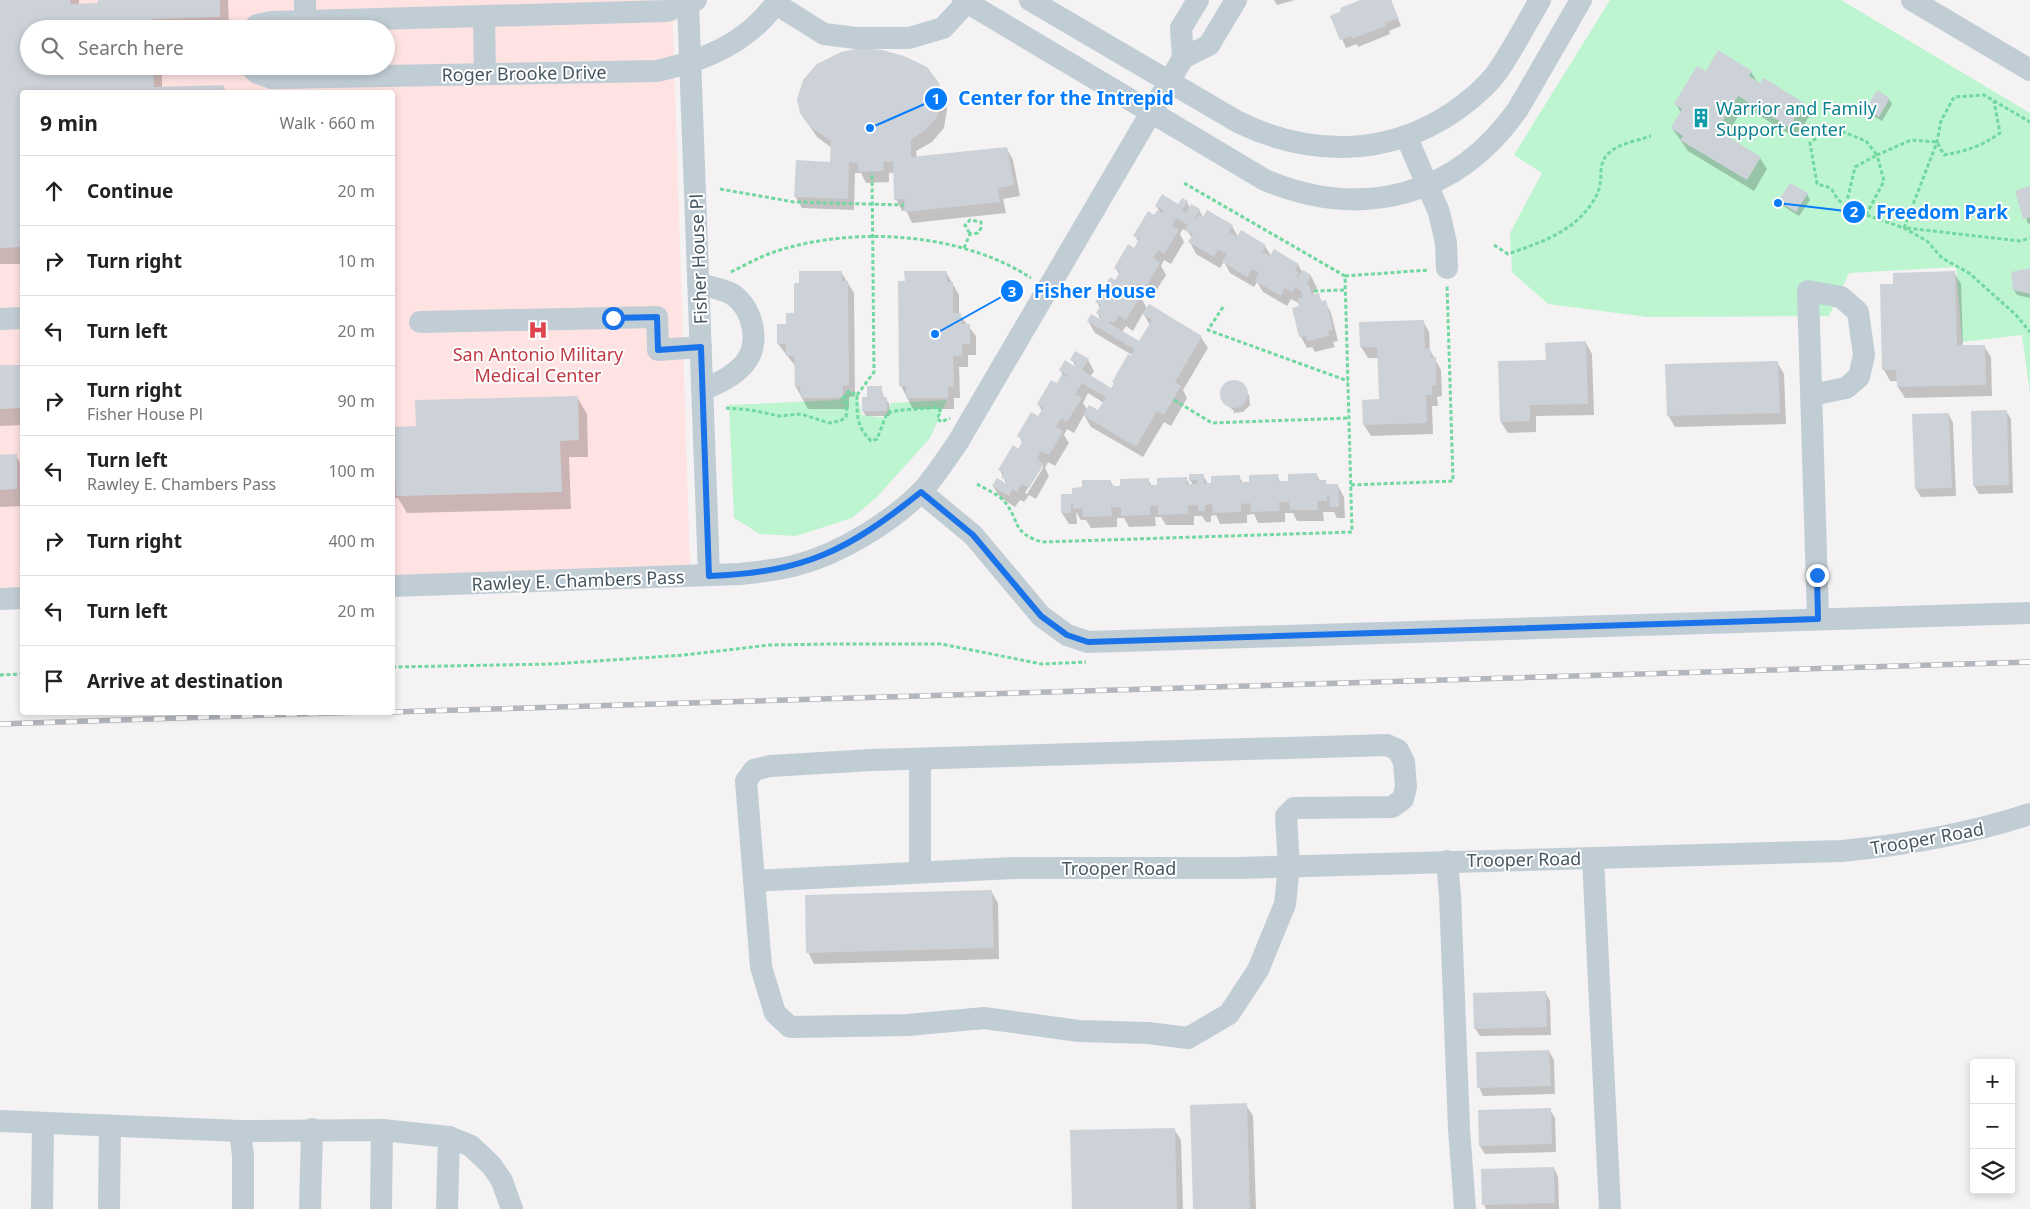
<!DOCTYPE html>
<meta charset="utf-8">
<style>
body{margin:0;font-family:"Noto Sans",sans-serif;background:#f6f6f6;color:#222}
.controls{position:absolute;right:15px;bottom:15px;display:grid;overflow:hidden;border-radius:5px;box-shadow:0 2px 8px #0003}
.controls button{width:45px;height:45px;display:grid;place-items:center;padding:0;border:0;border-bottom:1px solid #e0e0e0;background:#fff;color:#222;font:25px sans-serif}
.stop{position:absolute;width:15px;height:15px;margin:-11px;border:4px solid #1a73e8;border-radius:50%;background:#fff}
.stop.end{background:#1a73e8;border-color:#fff;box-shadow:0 1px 5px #0008}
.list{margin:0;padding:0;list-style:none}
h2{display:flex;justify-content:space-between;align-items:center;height:65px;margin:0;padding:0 20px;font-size:21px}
h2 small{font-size:16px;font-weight:400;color:#767676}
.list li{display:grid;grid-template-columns:32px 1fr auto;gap:15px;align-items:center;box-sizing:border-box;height:70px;padding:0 20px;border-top:1px solid #e0e0e0}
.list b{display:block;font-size:19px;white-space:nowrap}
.list p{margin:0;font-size:16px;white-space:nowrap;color:#767676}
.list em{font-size:16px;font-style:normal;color:#767676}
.icon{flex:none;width:28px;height:28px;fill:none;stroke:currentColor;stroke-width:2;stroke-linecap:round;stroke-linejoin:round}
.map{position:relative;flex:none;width:2030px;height:1209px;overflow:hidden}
.search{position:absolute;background:#fff;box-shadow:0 2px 8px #0003;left:20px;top:20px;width:375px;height:55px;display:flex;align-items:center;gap:12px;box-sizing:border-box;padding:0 18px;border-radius:28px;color:#767676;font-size:19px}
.panel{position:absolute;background:#fff;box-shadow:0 2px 8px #0003;left:20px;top:90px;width:375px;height:625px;border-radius:5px}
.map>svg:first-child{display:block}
</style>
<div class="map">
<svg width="2030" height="1209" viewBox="0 0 2030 1209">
<rect width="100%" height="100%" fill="#f4f2f2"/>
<path fill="#fee3e2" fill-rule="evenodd" d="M0,0H686L673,24L690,567L393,576L392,92H22V587L0,588ZM29,29H386V66H29Z"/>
<g fill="#bdf5d0">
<path d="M1610,0H1841L2030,113V393L2022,335L1962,342L1956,267L1849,273L1829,316L1648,317L1548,304L1512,272L1510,233L1542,173L1514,155Z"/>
<path d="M849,391L857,395L862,415L885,418L891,403L947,400L930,438L877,497L852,518L796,536L760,534L734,518L729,405L838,400Z"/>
</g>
<g fill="#0003" fill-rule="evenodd">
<path d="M0,0H79V5L99,4V0H228L229,29H29V66H162V88L223,86L226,92H22V264H0Z"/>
<path d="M1274,0H1295L1277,5Z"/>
<path d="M1363,0H1391L1401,26L1389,31L1390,34L1358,47L1357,44L1346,48L1332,16Z"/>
<path d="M1718,52L1751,72L1758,83L1803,103L1810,115L1796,138L1744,106L1726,137L1760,158L1767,169L1754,191L1688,151L1672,128L1681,113L1676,104L1706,72Z"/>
<path d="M938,84L945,95L947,109L944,128L932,142L916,151L917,158L1007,149L1013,160L1020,196L1003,199L1006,213L912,223L906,210L902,211L896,199L895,173H889V182L866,183L861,173H855L854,210L802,208L795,196L832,163V148L817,137L801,113Z"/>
<path d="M1889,99L1892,104L1882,121L1871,115L1868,109Z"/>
<path d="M2030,188V223L2028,224L2017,191Z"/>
<path d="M1807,194L1810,200L1799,216L1783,206L1780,201Z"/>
<path d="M1187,202L1190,208L1199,210L1204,219L1232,226L1238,237L1265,246L1271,256L1298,265L1303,273L1311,276L1317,288L1313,295H1318L1322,302L1325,301L1331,313L1338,341L1333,342L1335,347L1315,352L1312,347L1307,348L1301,337L1294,309L1300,307V304L1291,299L1287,306L1263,292L1257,282L1254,287L1230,273L1224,262L1220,268L1196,254L1190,242L1192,238L1188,232L1183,229L1180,234L1184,242L1171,264L1164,260L1161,266L1166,275L1152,297L1145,293L1142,299L1147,309L1201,337L1208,348L1183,390L1187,398L1171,426L1164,422L1143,457L1091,427L1084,415L1074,433L1067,429L1064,435L1069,443L1055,466L1048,462L1045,468L1049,476L1036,499L1029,495L1024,502L1020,500L1015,507L1000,497L993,486L1007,485L1000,470L1019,450L1023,444L1019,436L1038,418L1042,411L1038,404L1058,385L1063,375L1060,370L1077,369L1072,360H1088L1094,371L1090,377L1112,390L1115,385L1113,382L1132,355L1095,333L1088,321L1100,320L1098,313L1100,308L1097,302L1120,275L1115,268L1139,243L1135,236L1154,216L1161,214L1156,206H1179ZM1143,313L1150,325L1140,343L1122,332L1126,326L1133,331ZM1088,393L1104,403L1099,412L1088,411L1083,403ZM1043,463V468L1027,494L1025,493Z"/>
<path d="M2030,269V298L2017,295L2014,290Z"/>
<path d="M841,272L854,293L855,396L849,397V409H808L796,387V367L778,344V326L787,325L795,314L801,284Z"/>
<path d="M946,272L959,295V314L976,336V355H968V367H959L960,398H954V409H913L901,386Z"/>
<path d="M1954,272L1961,284L1963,347L1984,346L1991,357L1992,396L1905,398L1898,387V381H1890L1884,370L1894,285Z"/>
<path d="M1423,321L1429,332L1430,350L1441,370L1442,396L1437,397L1438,406H1432L1433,434L1371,436L1364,425L1380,400L1379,358H1368L1361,347Z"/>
<path d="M1586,343L1592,354L1594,415L1536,416V432L1508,433L1501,422L1547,361Z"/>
<path d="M1777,362L1784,374L1786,424L1675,427L1668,415Z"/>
<path d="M0,366H22V425L0,426Z"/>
<path d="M1228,382H1238L1249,395L1250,405L1243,412L1233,413L1234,411L1222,400V390Z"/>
<path d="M881,387L884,398L889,403L890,416H866L863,411L869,398Z"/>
<path d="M577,397L587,414L588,457H569L571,509L407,513L398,498H392V453H396L417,428Z"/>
<path d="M2006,411L2011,419L2013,493L1979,494L1974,486Z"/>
<path d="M1949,415L1953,423L1956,496L1921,497L1916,489Z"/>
<path d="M16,455L22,467V506L0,507V456Z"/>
<path d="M1316,474L1320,481H1325L1328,486H1338L1344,497L1345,518H1337L1334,512H1323L1324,521H1297L1293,513H1285V522L1258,523L1254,514L1247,515V523L1220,524L1216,515L1211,516V522H1206L1202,516H1194V525H1166L1161,517H1155L1156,526L1129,527L1124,518H1117V527L1091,528L1086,520H1081L1076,512L1077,524H1069L1062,513L1074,495L1083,488L1110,481L1114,487L1148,479L1152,486L1186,478L1190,485H1193L1190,480L1203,475L1208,484L1239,477L1243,483L1277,476L1281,482H1290Z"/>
<path d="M991,891L998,903L999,959L814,964L808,952Z"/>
<path d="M1545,992L1550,1001L1551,1035L1480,1036L1475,1028Z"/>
<path d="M1549,1051L1554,1060L1555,1094L1483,1096L1479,1087Z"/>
<path d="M1246,1105L1253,1116L1256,1209H1194Z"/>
<path d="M1550,1110L1555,1118L1556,1152L1485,1154L1480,1146Z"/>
<path d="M1174,1129L1181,1140L1183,1209H1074Z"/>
<path d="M1554,1168L1558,1177L1559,1209H1486L1484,1204Z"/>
</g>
<g fill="#cdd2d8">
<path d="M0,0H70L71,4L98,3V0H220V17L152,19V29H29V66H153L154,87L223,85L224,92H22V247L0,248Z"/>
<path d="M1360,0H1391L1398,18L1385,23L1386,26L1352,39L1351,36L1340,40L1330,16L1341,11L1340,8Z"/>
<path d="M861,48L882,50L904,56L927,67L939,83L942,97L938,116L925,130L911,140V157L1007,147L1014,185L998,188L1000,202L905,212L904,199L894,200L893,162H883L884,171L859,172L858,163L849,162L848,199L794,197L796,160L830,162L831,141L809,126L800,113L797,99L803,80L817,64L841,52Z"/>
<path d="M1718,50L1752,71L1749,76L1760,83L1764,78L1804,103L1789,127L1738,96L1717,130L1761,157L1747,180L1680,140L1683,136L1671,128L1682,109L1674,104L1697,66L1706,71Z"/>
<path d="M1877,90L1890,98L1879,117L1866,109Z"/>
<path d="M1790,183L1808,193L1796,212L1778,201Z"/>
<path d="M2030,186V217L2023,219L2015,191Z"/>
<path d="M1162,194L1178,204L1182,198L1188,201L1182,211L1186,213L1191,204L1200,209L1195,218L1196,219L1199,215L1203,217L1207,210L1233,225L1229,232L1237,237L1241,230L1266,245L1262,252L1270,256L1274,249L1299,264L1295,271L1299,273L1296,277L1298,278L1303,270L1311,275L1307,284L1309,285L1312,295L1319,293L1321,301L1326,300L1333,329L1328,331L1329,336L1307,341L1306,336L1299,337L1292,308L1299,306L1297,299L1303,297L1301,291L1295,287L1292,293L1285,288L1281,296L1255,281L1259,273L1252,269L1247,277L1222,262L1227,254L1218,249L1214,257L1188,242L1193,234L1185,230L1188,225L1176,218L1172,226L1179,230L1164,254L1158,250L1153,258L1160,263L1146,287L1138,283L1133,291L1141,295L1126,320L1119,316L1114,323L1110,321L1109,323L1139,341L1152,320L1142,314L1149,304L1202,336L1175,382L1181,386L1164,415L1157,411L1136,447L1083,415L1089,405L1098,410L1106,397L1082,383L1075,394L1082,398L1067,422L1061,418L1056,427L1063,431L1049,455L1041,451L1037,459L1044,464L1029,488L1022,484L1017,492L1013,489L1009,496L992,486L997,478L1005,483L1007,481L1001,477L1004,473L998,470L1013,445L1018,449L1023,440L1017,436L1031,412L1038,416L1043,408L1037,404L1051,380L1057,383L1062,374L1067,377L1068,375L1059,370L1065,360L1074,366L1076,363L1070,360L1075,351L1089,359L1082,370L1111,388L1114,383L1112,382L1128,354L1131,356L1134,349L1087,321L1091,314L1100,319L1101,316L1096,313L1101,305L1095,302L1110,277L1115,280L1120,272L1114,268L1128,244L1134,248L1139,239L1133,236L1148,211L1154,215L1157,210L1162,213L1163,210L1155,206Z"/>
<path d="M2030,268V294L2013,290L2011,272Z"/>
<path d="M799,271H842V281H848L849,385L843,386V398H801L800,387H795L794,356H786V344H777V324H786V313H794V283H799Z"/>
<path d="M904,271H947V282H953V313H961V324H970V344H962V356H953L954,387H948V398H906V386H899L898,281H905Z"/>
<path d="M1955,271L1957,345H1985L1986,385L1897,387L1896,370H1882L1880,284H1893V273Z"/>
<path d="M1424,320L1425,349L1430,348L1431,358L1436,357V385L1432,386V395H1426L1427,423L1363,425L1362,400L1379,399L1377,347H1360L1359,322Z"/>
<path d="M1586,341L1588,404L1530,405V421L1500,422L1498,361L1546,360L1545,343Z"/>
<path d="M1778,361L1780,413L1667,416L1665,364Z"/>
<path d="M0,365H22V408L0,409Z"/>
<circle cx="1234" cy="394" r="14"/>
<path d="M867,386H882V397H887V411H862V397H867Z"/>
<path d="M578,396L579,440L560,441L562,492L396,496V481L392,482L394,427L416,426L415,400Z"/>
<path d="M2007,410L2009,485L1973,486L1971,411Z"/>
<path d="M1949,413L1952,488L1915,489L1912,414Z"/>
<path d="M17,454V489L0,490V455Z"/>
<path d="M1317,473V480H1326V484H1338L1339,507H1330L1329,495H1327V501H1317L1318,510H1290L1289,502H1279L1280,511L1251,512L1250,503L1241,504V512L1213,513L1212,504L1205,505V511H1198V505H1188V514L1158,515V506H1150V515L1121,516V507H1111L1112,516L1083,517L1082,508L1073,509V504H1071V513H1061V494H1072V488L1082,487V480H1111V486H1120V479L1149,478V485H1157V478L1187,477V484H1197V480L1189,481V474H1204V483H1211V476L1240,475V482H1249V475L1278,474L1279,481H1288V474Z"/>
<path d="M992,890L994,948L806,953L805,895Z"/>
<path d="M1546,991L1547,1027L1474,1029L1473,993Z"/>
<path d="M1549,1050L1551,1086L1477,1088L1476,1052Z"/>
<path d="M1247,1103L1250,1209H1193L1190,1105Z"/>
<path d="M1551,1108L1552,1144L1479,1146L1478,1110Z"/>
<path d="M1175,1128L1177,1209H1072L1070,1130Z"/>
<path d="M1554,1167L1555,1203L1482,1205L1481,1169Z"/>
</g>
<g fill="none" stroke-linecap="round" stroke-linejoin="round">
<g stroke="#70d8a0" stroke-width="3" stroke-dasharray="4 2.5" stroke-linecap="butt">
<path d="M720,189L794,202L904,205"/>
<path d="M1846,205L1855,167L1877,155L1866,141L1836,129L1821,134L1810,143L1817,184L1831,188L1838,200L1855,211L1904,228L1927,241L1942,258L1969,273L2016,315L2030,332"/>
<path d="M1866,215L1884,181L1877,155L1911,140L1937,142L1944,155C1966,151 1982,146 2000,133L1994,101"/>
<path d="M1904,228L1937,142L1941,121L1954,97L1984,95L2030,122"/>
<path d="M1907,228L2020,241L2030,238"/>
<path d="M1494,245L1508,254C1542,242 1574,232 1594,200C1600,191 1601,180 1601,170C1603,145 1631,143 1651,136"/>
<path d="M964,248L970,234L978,233L981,228V222L970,220L965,225L970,234"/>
<path d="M731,272C747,264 763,255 780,250C858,226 962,233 1031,278"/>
<path d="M1345,276L1429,270"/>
<path d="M1314,291L1345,290"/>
<path d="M1223,307L1208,330L1348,381"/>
<path d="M857,395L874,372L872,172"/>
<path d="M1174,400L1212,423L1349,418"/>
<path d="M726,408L751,410L779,416L801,414L829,423L840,421L846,417L847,404L843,398L849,391L857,395C857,415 856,426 871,441L877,439L887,413C904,408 920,410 938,407L941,412L937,418L941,422L950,418"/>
<path d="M977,484C985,489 998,494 1004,501C1021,521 1010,532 1042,542L1352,532L1345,276L1184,183"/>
<path d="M1351,485L1453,481L1447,284"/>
<path d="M392,667L553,664L684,655L769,645L834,644H941L1042,664L1086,662"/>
<path d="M0,675L22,674"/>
</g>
<g stroke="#c1cdd5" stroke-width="22">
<path d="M305,0V29"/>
<path d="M963,0L1265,180C1363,221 1457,196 1518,109L1581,0"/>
<path d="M1030,0L1238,122C1310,157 1388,157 1455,111C1469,101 1484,89 1495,75C1512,52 1525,25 1540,0"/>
<path d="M1912,0L2030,70"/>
<path d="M688,3L709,575"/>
<path d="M776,4L824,34L856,38H909L943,28L967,2"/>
<path d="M484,16L485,74"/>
<path d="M253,29L257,25L271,22L667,11L696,0"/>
<path d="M1183,58L1181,28L1198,0"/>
<path d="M250,66L257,73L272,78L657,71C705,60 749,43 778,0"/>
<path d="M1406,136L1439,212L1446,243L1447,268"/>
<path d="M698,283C709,287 723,289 732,294C753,308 761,343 745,363C733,377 718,383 702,390"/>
<path d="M0,319L22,318"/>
<path d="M420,322L657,317L658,350L701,347"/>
<path d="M1811,395L1846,388L1859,377L1864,355L1858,312L1841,297L1808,291L1818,619"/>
<path d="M921,492L973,535L1041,616L1067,635L1088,642L2030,613"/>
<path d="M392,586L740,574C760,572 780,570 800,564C841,553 891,522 921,492C935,477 946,459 958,442L1183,58L1209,45L1236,0"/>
<path d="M0,599L22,598"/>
<path d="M1387,745L1398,750L1404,762L1406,787L1403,799L1392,807L1294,808L1286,816L1289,866L1285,904L1258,970L1229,1014L1188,1038L1148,1033L1079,1031L984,1018L908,1025L790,1027L775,1013L761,967L746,781L754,770L770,766L872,760Z"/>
<path d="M920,759V872"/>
<path d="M1593,858L1610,1209"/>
<path d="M1447,861L1450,895L1459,1129L1465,1209"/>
<path d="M754,881L1013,868H1238L1842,851C1906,845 1969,834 2030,814"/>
<path d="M0,1121L240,1131L382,1130L449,1137L471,1146L492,1166L502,1181L512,1209"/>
<path d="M240,1131L243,1156V1209"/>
<path d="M42,1209L43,1125"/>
<path d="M109,1209L110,1127"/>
<path d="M310,1209L312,1129"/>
<path d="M381,1209L382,1130"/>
<path d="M447,1209L449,1137"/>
</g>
<defs>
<g id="rail">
<path d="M392,712L2030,662"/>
<path d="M0,724L362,712"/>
</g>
</defs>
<use href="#rail" stroke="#b3b7bd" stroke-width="5.5"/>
<use href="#rail" stroke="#fff" stroke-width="4" stroke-dasharray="11" stroke-linecap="butt"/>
</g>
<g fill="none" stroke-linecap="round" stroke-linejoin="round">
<path stroke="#1a73e8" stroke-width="6" d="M613,318L657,317L658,350L701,347L709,576C805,572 846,552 921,492L973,535L1041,616L1067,635L1088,642L1818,619L1817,575"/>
</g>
<defs>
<symbol id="building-bare" viewBox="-9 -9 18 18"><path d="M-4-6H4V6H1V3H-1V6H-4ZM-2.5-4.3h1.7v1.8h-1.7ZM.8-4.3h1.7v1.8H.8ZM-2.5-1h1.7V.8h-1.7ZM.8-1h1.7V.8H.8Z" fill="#0f9aa8" stroke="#fff" stroke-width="2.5" paint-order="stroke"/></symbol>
<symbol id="hospital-bare" viewBox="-9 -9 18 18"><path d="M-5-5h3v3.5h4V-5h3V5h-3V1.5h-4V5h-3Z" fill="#e0444e" stroke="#fff" stroke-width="2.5" paint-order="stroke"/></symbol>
</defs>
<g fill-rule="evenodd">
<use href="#building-bare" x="1687" y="104" width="28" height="28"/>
<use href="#hospital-bare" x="524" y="316" width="28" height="28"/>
</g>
<g text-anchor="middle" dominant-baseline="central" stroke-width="4" stroke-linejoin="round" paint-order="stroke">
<g font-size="18" fill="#475762" stroke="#fff">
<text transform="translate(524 73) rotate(-1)">Roger Brooke Drive</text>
<text transform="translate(698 259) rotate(-92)">Fisher House Pl</text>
<text transform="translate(578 580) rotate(-2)">Rawley E. Chambers Pass</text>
<text transform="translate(1927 838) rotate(-10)">Trooper Road</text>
<text transform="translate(1524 859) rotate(-1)">Trooper Road</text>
<text x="1119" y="868">Trooper Road</text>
</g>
<g font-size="18" fill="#0d838f" stroke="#fff" text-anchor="start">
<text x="1716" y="108">Warrior and Family<tspan x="1716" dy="21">Support Center</tspan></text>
</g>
<g font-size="18" fill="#be3a42" stroke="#fff">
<text x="538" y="354">San Antonio Military<tspan x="538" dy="21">Medical Center</tspan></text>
</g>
</g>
<path fill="none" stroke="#057cfb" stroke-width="2" d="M870 128L936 99M1778 203L1854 212M935 334L1012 291"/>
<g fill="#057cfb" stroke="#fff" stroke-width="2">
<circle cx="870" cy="128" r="5"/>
<circle cx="1778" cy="203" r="5"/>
<circle cx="935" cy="334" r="5"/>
<circle cx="936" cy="99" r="12"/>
<circle cx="1854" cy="212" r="12"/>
<circle cx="1012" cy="291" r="12"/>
</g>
<g font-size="15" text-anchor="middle" font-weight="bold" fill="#fff">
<text x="936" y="104">1</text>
<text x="1854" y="217">2</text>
<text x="1012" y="297">3</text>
</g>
<g font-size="19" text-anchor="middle" font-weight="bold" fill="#057cfb" stroke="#fff" stroke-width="4" stroke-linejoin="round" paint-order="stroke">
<text x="1066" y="105">Center for the Intrepid</text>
<text x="1942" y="219">Freedom Park</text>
<text x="1095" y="298">Fisher House</text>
</g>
</svg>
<div class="controls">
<button>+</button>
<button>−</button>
<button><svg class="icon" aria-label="layers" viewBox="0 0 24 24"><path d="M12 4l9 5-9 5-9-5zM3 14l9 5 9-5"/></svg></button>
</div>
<div class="stop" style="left:613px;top:318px"></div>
<div class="stop end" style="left:1817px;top:575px"></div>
<div class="search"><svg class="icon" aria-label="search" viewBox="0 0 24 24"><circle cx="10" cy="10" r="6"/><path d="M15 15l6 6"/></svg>Search here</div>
<section class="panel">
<h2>9 min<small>Walk · 660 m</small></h2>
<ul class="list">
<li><svg class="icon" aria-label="ahead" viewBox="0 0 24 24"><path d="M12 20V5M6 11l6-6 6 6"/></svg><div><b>Continue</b></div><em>20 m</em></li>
<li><svg class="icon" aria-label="right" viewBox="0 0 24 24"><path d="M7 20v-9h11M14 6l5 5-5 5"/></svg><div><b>Turn right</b></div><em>10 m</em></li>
<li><svg class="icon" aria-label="left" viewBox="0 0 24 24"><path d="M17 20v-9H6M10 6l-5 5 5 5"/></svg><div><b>Turn left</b></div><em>20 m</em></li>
<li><svg class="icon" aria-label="right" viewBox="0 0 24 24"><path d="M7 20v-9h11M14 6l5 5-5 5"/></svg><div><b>Turn right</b><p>Fisher House Pl</p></div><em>90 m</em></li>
<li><svg class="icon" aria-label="left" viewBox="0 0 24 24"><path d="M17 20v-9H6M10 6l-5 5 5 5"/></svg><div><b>Turn left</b><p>Rawley E. Chambers Pass</p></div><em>100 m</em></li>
<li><svg class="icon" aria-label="right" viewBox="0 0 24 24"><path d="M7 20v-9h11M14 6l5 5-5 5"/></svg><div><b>Turn right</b></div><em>400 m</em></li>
<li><svg class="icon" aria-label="left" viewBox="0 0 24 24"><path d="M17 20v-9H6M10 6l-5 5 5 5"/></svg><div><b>Turn left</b></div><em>20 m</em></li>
<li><svg class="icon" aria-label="arrive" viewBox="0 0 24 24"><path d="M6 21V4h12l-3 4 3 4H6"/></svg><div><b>Arrive at destination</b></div></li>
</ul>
</section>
</div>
